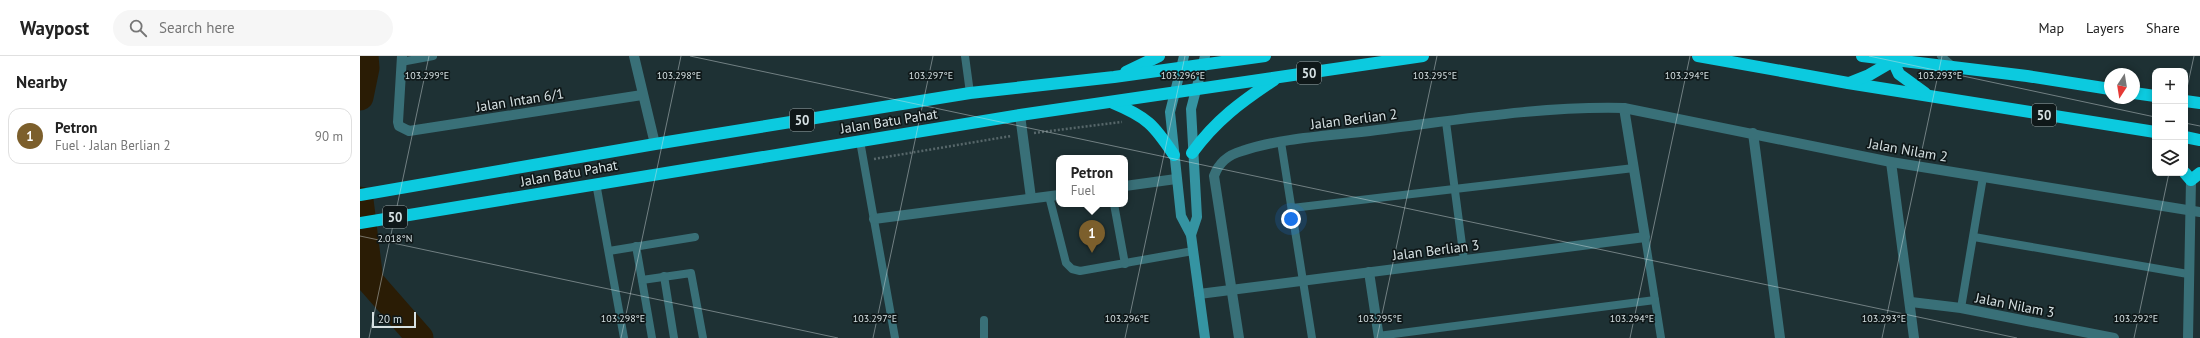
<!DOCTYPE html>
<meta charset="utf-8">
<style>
body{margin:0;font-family:"PT Sans",sans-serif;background:#f6f6f6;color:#222}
.controls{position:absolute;right:12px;top:12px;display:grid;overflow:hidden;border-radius:8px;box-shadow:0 2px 6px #0003}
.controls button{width:36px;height:36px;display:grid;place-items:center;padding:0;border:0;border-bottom:1px solid #e0e0e0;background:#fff;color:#222;font:20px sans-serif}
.compass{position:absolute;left:1744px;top:12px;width:36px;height:36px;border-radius:50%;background:#fff;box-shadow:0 2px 6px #0003;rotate:192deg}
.scale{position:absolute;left:12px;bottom:10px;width:44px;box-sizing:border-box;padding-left:4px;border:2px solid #d6e1e3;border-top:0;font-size:11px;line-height:14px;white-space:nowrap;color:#d6e1e3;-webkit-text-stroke:3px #0f1819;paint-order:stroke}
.you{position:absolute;left:931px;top:163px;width:14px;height:14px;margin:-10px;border:3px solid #fff;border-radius:50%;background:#1a73e8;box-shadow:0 0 0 6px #1a73e833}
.badge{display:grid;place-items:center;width:26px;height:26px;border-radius:50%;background:#7c5f2c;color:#fff;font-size:13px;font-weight:700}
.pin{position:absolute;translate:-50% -33px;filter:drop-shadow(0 1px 2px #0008)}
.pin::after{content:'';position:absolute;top:21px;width:14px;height:12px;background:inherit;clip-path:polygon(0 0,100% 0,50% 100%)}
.popup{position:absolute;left:696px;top:99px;width:72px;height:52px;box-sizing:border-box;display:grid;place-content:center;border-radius:8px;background:#fff;filter:drop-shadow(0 1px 3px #0005);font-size:13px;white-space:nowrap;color:#767676}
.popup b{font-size:15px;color:#222}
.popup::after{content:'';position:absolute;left:50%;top:100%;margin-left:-8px;border:8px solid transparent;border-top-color:#fff}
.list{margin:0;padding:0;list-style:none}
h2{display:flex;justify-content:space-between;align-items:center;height:52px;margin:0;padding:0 16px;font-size:17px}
h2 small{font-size:13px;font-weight:400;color:#767676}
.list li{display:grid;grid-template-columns:26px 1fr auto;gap:12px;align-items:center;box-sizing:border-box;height:56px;margin:0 8px 8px;padding:0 8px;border:1px solid #e0e0e0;border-radius:12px}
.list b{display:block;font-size:15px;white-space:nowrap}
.list p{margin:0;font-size:13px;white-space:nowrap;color:#767676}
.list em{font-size:13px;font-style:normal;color:#767676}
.icon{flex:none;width:22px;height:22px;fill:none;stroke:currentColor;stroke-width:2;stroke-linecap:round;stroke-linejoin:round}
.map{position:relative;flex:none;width:1840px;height:282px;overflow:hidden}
header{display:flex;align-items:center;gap:24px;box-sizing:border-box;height:56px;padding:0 20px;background:#fff;border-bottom:1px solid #e0e0e0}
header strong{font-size:19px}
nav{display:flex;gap:22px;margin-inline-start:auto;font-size:14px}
.search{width:280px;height:36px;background:#f6f6f6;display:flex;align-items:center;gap:10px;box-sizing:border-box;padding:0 14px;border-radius:22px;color:#767676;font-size:15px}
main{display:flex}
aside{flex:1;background:#fff}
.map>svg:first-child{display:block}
</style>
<header>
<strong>Waypost</strong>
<div class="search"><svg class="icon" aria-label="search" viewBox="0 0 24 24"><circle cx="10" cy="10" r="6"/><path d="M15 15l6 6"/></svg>Search here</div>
<nav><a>Map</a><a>Layers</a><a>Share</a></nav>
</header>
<main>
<aside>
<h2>Nearby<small></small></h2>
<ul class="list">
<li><span class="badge">1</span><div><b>Petron</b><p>Fuel · Jalan Berlian 2</p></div><em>90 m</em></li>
</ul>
</aside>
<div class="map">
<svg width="1840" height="282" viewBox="0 0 1840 282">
<rect width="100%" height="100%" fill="#1e3134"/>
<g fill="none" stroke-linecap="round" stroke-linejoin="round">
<g stroke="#2a1c05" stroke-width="27">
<path d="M0,41L6,12L5,0"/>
<path d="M0,144L10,225L60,282"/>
</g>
<g stroke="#57676a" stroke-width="2.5" stroke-dasharray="2 2" stroke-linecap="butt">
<path d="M674,77L762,66"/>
<path d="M514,103L651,80"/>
</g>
<g stroke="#397078" stroke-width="8">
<path d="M605,0L610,37"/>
<path d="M1581,0L1594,11"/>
<path d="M41,6L73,0"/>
<path d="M1086,66L1104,204"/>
<path d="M500,85L535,282"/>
<path d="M921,86L952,282"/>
<path d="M236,127L264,282"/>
<path d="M689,140L706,207L712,213L720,215L833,195"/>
<path d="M754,148L765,208"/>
<path d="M932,152L1274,112"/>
<path d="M1285,181L1301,282"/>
<path d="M1614,181L1828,218"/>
<path d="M276,190L292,282"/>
<path d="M249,195L335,181"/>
<path d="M304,220L314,282"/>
<path d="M282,224L331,217L343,282"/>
<path d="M1601,252L1623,121"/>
<path d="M624,264V282"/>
<path d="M1018,280L1295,244"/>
</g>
<g stroke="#397078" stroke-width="10">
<path d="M42,0L38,66L39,70L49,75L282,39"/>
<path d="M274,0L295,88"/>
<path d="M660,59L671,142"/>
<path d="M1393,77L1420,282"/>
<path d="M1531,106L1554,282"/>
<path d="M765,130L816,123"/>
<path d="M514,163L699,139"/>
<path d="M1009,216L1019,282"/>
<path d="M839,238L1285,181L1264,52"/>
<path d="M1551,246L1601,252L1754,282"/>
<path d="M879,282L854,120C859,106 868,99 882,95C924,81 972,80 1017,74C1098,64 1181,50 1264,52L1531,106L1840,156"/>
<path d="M1828,282L1831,124"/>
</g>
<g stroke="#3594a2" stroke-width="10">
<path d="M824,0L810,56L821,160L831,179L845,282"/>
<path d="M831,179L837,161L831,53L845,0"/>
</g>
<g stroke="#0ccadf" stroke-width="12">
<path d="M1338,0L1488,27L1795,76"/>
<path d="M1502,0L1667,20L1750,33"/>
<path d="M1533,5L1539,18L1565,37"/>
<path d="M766,16L799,0"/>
<path d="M1489,27L1509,19L1533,5"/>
<path d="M1774,37L1795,40"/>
<path d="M1825,45L1840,47"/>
<path d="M753,47C787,61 794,69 814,99"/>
<path d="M1825,81L1840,84"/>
<path d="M832,97C856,64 881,46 914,24"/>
<path d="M1825,117L1831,124L1840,117"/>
<path d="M0,139L295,88L610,37L754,21L905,0"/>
<path d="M0,167L660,59L1063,0"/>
</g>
</g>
<path fill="none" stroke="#d6e1e3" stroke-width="1" stroke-opacity="0.45" d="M330,0L1657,282M1509,0L1795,61M1825,41L1834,0M1825,67L1840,70M0,180L478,282M9,282L69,0M261,282L321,0M513,282L573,0M765,282L825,0M1017,282L1077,0M1270,282L1330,0M1522,282L1582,0M1774,282L1809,117"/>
<g text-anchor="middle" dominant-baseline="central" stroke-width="3.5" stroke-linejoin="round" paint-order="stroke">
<g fill="#0f1819" stroke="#9aa5a6" stroke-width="1">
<rect x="937" y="6" width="24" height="22" rx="3"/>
<rect x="1672" y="48" width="24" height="22" rx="3"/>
<rect x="430" y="53" width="24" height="22" rx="3"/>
<rect x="23" y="150" width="24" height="22" rx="3"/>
</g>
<g font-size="13" font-weight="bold" fill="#d6e1e3">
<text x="949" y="17">50</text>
<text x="1684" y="59">50</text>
<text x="442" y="64">50</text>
<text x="35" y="161">50</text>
</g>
<g font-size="14" fill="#d6e1e3" stroke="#0f1819">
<text transform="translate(160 44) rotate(-9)">Jalan Intan 6/1</text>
<text transform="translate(994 63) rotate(-7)">Jalan Berlian 2</text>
<text transform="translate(529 65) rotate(-9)">Jalan Batu Pahat</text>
<text transform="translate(1548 94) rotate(10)">Jalan Nilam 2</text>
<text transform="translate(209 117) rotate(-10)">Jalan Batu Pahat</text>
<text transform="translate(1076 194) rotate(-7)">Jalan Berlian 3</text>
<text transform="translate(1655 249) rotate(11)">Jalan Nilam 3</text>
</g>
</g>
<g font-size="10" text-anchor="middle" fill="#d6e1e3" stroke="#0f1819" stroke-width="3.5" stroke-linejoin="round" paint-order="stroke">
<text x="67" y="23">103.299°E</text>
<text x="319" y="23">103.298°E</text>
<text x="571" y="23">103.297°E</text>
<text x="823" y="23">103.296°E</text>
<text x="1075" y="23">103.295°E</text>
<text x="1327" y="23">103.294°E</text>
<text x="1580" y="23">103.293°E</text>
<text x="35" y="186">2.018°N</text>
<text x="263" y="266">103.298°E</text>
<text x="515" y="266">103.297°E</text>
<text x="767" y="266">103.296°E</text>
<text x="1020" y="266">103.295°E</text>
<text x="1272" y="266">103.294°E</text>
<text x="1524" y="266">103.293°E</text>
<text x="1776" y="266">103.292°E</text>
</g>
</svg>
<div class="controls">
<button>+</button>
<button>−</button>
<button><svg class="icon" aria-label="layers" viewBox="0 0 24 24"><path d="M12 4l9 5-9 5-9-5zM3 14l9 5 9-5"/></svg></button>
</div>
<svg class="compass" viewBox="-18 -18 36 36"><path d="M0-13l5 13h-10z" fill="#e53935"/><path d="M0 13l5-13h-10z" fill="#767676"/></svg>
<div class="scale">20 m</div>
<div class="you"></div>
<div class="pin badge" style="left:732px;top:197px">1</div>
<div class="popup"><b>Petron</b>Fuel</div>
</div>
</main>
